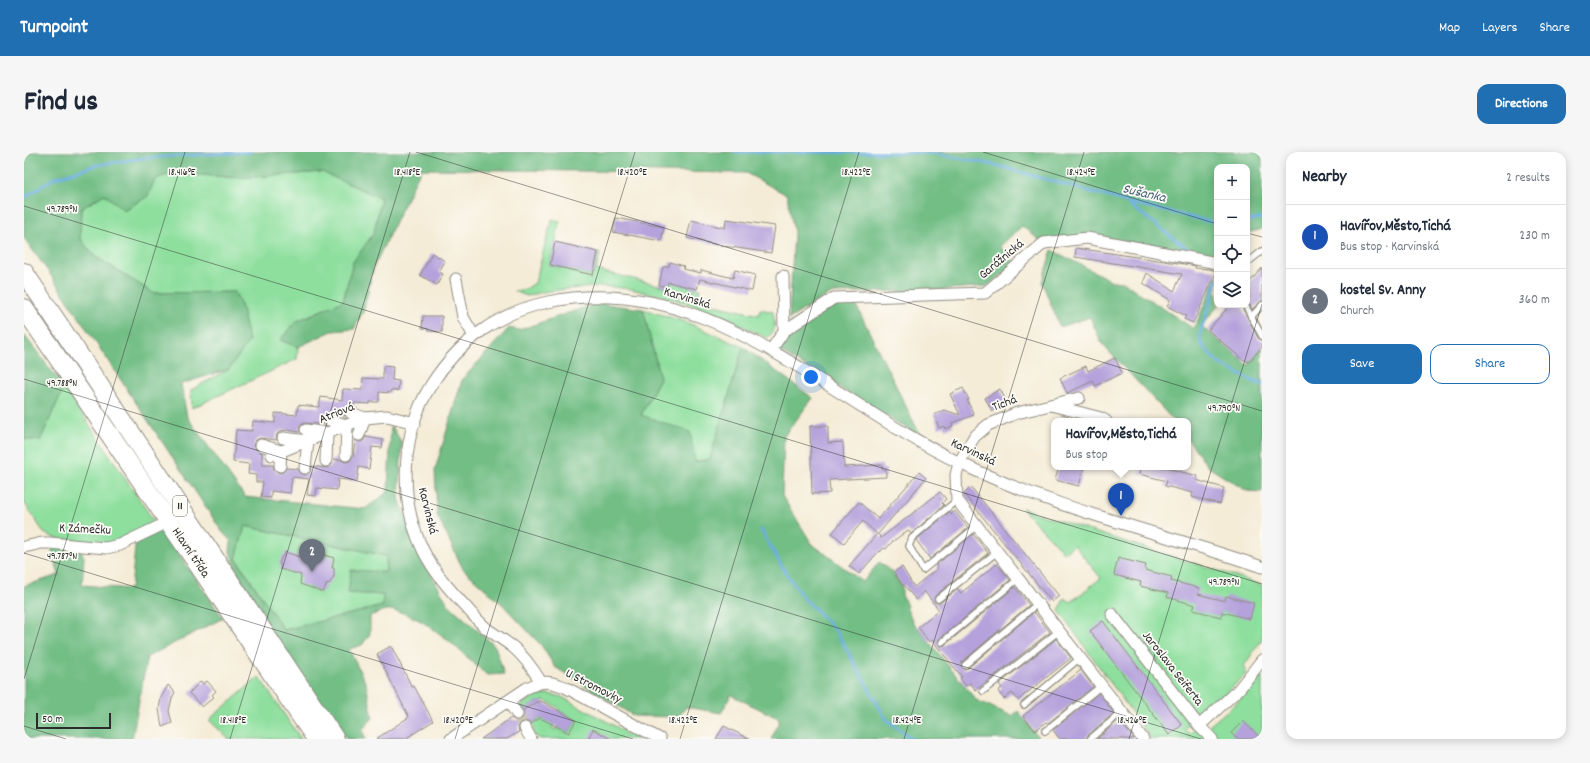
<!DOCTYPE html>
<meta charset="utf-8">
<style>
body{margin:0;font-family:Dekko,sans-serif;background:#f6f6f7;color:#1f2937}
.controls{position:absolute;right:12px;top:12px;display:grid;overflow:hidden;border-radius:8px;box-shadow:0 2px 10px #0003}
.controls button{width:36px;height:36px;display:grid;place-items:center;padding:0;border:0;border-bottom:1px solid #e0e1e3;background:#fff;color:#1f2937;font:20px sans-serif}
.scale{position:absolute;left:12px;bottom:10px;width:75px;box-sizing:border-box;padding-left:4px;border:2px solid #2b2b2b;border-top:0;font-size:11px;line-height:14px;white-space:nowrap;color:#2b2b2b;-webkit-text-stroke:3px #fdfcf7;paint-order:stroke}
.you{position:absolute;left:787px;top:225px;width:14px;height:14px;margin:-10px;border:3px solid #fff;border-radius:50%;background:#1a73e8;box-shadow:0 0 0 6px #1a73e833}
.badge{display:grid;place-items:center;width:26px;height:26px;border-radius:50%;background:#1f6fb2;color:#fff;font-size:13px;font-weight:700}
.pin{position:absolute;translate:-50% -33px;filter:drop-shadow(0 1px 2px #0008)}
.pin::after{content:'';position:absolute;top:21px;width:14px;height:12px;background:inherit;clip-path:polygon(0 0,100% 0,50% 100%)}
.popup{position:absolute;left:1027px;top:266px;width:140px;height:52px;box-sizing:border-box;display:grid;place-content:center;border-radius:8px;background:#fff;filter:drop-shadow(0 1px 3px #0005);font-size:13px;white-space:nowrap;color:#747a83}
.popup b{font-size:15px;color:#1f2937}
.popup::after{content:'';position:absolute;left:50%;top:100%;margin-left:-8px;border:8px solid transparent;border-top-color:#fff}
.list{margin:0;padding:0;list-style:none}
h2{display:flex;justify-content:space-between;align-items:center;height:52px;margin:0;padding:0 16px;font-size:17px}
h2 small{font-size:13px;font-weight:400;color:#747a83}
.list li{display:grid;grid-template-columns:26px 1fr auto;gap:12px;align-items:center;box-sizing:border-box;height:64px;padding:0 16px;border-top:1px solid #e0e1e3}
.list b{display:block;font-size:15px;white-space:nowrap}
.list p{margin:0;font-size:13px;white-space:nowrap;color:#747a83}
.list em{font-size:13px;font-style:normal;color:#747a83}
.actions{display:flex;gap:8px;padding:12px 16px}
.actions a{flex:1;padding:9px 0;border:1px solid #1f6fb2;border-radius:12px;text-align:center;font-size:14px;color:#1f6fb2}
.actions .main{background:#1f6fb2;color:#fff}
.icon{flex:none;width:22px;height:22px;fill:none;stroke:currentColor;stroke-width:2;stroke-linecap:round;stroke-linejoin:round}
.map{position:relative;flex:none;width:1238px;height:587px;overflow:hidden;border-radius:12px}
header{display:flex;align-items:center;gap:24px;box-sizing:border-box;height:56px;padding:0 20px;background:#1f6fb2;color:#fff}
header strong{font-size:19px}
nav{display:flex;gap:22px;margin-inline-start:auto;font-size:14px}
.intro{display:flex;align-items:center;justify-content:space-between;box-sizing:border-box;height:96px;padding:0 24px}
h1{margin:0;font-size:28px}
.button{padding:10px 18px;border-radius:12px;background:#1f6fb2;color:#fff;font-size:14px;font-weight:700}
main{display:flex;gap:24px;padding:0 24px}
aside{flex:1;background:#fff;border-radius:12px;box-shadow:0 2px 10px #0003}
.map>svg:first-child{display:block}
</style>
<header>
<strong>Turnpoint</strong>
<nav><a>Map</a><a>Layers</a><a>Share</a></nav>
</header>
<div class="intro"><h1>Find us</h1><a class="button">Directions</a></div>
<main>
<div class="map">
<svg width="1238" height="587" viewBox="0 0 1238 587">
<rect width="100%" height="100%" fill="#fdfcf7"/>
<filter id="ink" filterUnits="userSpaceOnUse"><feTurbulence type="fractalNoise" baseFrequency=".025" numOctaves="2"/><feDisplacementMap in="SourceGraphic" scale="8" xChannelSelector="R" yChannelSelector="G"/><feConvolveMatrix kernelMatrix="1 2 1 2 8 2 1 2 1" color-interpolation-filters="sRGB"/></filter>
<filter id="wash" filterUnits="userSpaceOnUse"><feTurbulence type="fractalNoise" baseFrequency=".012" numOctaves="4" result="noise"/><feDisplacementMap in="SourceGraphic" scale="16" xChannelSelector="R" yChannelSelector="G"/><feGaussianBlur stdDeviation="0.9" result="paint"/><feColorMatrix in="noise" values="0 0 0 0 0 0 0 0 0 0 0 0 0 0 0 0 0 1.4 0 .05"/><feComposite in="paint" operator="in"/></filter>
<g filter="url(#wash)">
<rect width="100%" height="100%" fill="#f5ecd7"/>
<g fill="#8edf9e" stroke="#5c8564">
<path d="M298,20L357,46L350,81L329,110L319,149L273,169L256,188L274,195L273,207L168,256L167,238L205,217L225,189L218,156L211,140L129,141L69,103L56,86L57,57L80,42L123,44L131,26L151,21L216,26Z"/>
<path d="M528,67L536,70L526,113L569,123L574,100H576L572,118L643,135L646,122L656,133L676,137L673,149L735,163L736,157L749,160C751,171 753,179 743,186L686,159L660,150L607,137L579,134L524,139L503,144L490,139L502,137L511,131Z"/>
<path d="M619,157L662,170L719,195L686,307L671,310L617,263L636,226Z"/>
<path d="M40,235L131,371L89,391L77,392L31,386L20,381L0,350V287L16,289Z"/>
<path d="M998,356C1077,384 1158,406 1238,433V487L1220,514L1222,518L1221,523L1197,546L1160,577L1165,582L1175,574L1185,587H1127L1035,459L1040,446L1047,450L1077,426L1050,393L1040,401Z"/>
<path d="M221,374L362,404V420L325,441L359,443V454L260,478L212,406Z"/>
<path d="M1238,524V587H1190L1186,581L1185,574C1204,558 1223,543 1238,524Z"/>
<path d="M235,525L277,587H205L186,569V567Z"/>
<path d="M525,542L538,545L600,579V581L603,583L605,581L615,587H516L508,581L510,577L507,572C518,564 519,567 530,573L528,576L531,578L533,575L545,581L552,568L543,563V562L534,559L535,556L520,548L518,550H513L498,559V552C507,546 514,543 525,542Z"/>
</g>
<g fill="#72be85" stroke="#4e7458" fill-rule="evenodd">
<path d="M0,0H1238V77L1223,81V15H1193V105L1067,84L1018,90L998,74L976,94L992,112L963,134L912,138L810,141L802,144L765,167L770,81L763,43L722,21L397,17L350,114L339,160L330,177L308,179L274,195L256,188L273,169L319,149L329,110L350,81L357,46L298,20L216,26L151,21L131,27L124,44L100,58L80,42L57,57L56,86L69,103L129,141L211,140L218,156L225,189L205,217L157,232L163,265L221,345L341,357L364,340L367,273L378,291L375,346L393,397L424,452L471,494L480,522L463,523C436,500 404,464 367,458C361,457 352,462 346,464V482L338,493L325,497L342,532L349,566L338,578L342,587H323L221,445L206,400L207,389L199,381L26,122L0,86ZM221,374L362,404V420L327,418L324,441L359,443V454L260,478L212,407Z"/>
<path d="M1028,98L1088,129L1099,130L1170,177L1193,123V136L1191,140L1193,142V153H1195L1177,174L1224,213L1238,195V340L1223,339L1184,315L1164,287V269H1150L1078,192L1066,165L1036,175L1018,130Z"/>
<path d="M830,149L897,285L752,197L762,183L811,151Z"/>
<path d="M573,151L619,157L636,226L617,263L666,280L671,310L686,307L719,195L789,246L760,284L758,344L788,392L839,430L855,410L869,421L878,435V443L883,454L882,455L889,470L952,548L988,564L994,559L1014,585L1012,587H747L756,567L707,543L697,561L662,555L654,565L610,564L531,515L517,493L478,452L439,417L413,363L411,318L438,228L485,176L495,178Z"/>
<path d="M0,183L40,235L16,289L0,287Z"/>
<path d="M135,373L199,466L123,505L108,587H0V434L35,423L27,395L56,397L60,405L58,433L107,437L112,386Z"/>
</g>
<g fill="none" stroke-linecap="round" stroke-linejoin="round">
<g stroke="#6aaee0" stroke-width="3">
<path d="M711,0L907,1L971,13L1103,50L1183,69L1193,70"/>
<path d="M0,46L30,26L73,13L120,6L227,0"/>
<path d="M1105,52L1170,102"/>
<path d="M1223,69L1238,66"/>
<path d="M1193,129L1176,182L1177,192L1194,211L1228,229L1238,232"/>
<path d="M737,378L759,416L777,443L812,479L862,567L888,587"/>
</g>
</g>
<g id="blocks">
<g fill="#b5a1db">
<path d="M592,66L640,75L637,89L589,80Z"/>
<path d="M702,67L751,74L747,101L693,93L663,86L667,68L701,76Z"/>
<path d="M531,90L574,100L569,123L526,113Z"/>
<path d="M1052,96L1167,113L1172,114L1171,116L1185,117L1193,119L1169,171L1160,167L1162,164L1143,154L1146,148L1119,131L1123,121L1150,139L1158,122L1051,105Z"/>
<path d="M408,101L421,109L415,120L419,122L413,133L396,123Z"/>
<path d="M646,110L660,114L659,117L677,121V118L709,126L711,118L731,123L728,139L676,127L673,137L644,130L643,135L635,133L639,115L645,114Z"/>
<path d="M1238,116V149L1228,157L1223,149L1226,144L1223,141V133Z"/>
<path d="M1206,153H1217L1234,186L1238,188V195L1225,210L1218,207L1184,178Z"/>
<path d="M399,164H418V180L404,179V177L398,176Z"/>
<path d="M1091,206L1098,221L1071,234L1069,229L1043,241L1036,226L1062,214L1064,219Z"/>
<path d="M359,214L369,215L368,228L375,229L374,239L367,238L366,241L355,240V250H346V252L330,251V255L326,254L322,256L320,259L321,264L303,261L298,266L300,272L280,271L276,274L275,280L263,278L257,279L253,282L252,288L236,286L232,288L230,291L232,297L238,301V313H249L250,317L255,321L259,320L262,316L274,317L277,321L281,323L286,320L288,314L301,316L306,315L308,312L309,307L317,308L321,310L326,309L329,304L331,288L337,290L340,288L342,284V285L359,288L358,296L348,295L345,317L335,315L333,329L314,327L313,338L293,336L292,344L283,343L285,327L268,325L266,341L247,339V346L237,345L239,330H232V323L224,322L225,312L209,310L212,278L228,279L229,269L251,271V261L273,263L274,253L295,255L297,245L318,248L319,237L338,238L339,226L359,227Z"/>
<path d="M939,236L945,248H943L950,263L928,271L929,274L921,277L920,274L915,276L910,263L920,258L936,263L926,242Z"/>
<path d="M976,237L983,250L968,259L961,246Z"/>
<path d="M786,274H804V291L819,290L820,315L858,313V317H862V325L805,328L806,341L788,342Z"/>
<path d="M1035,315H1060L1055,334L1031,328Z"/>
<path d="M1117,315H1146V317L1174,324L1172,328L1200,336L1196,352L1168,345L1169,341L1141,334L1143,329L1115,322Z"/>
<path d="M895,320L902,326L854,382L857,386L916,340L922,347L918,351L920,353L887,382L884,378L868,390L862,397L860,396L856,400L855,399L835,422L825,414L853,382L839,369L820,391L808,381L835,350L854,367Z"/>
<path d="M947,335L1035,444L1028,450L940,342Z"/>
<path d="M931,359L944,376L906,407L892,388L925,360L927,362Z"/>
<path d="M949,382L964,401L911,444L910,449L913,451H916L934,437L937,441L973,412L986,428L915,487V492L917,494L921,493L991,435L1005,453L938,510V515L940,517L944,516L1010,460L1026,480L952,538L946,531L942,534L936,526L938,525L908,488L905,490L894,475L915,458L900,439L892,448L880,433L878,434L870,420L878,415L890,435L914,416L912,413Z"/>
<path d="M286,399L310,406L308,416H310V424L305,432L303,431L299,440L276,432L277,423L256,417L257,413L255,412L258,404H260L261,400L282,407Z"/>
<path d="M1094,406L1122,413L1121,418L1148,425L1147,429L1175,436L1174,442L1201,449L1202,444L1230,451L1226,467L1198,460L1197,465L1169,458L1171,453L1143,445L1144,441L1116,434L1117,430L1090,423Z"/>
<path d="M1079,469L1158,573L1145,583L1066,479Z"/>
<path d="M1032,487L1047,506L994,548L988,541L980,547L974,539L978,536L975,532Z"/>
<path d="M367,494L388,535L390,534L409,569L381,587H352L385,565L353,502Z"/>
<path d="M1057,518L1069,535L1024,571L1022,570L1011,579L999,564Z"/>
<path d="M177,529L179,532L183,529L192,539L188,543L190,545L178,555L165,541Z"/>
<path d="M144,533L151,540L148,546L145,559L148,571L138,575L135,557L137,546Z"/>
<path d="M1075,541L1090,561L1063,584L1062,587H1036L1029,578Z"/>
<path d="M517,549L552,568L545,581L516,566L507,572L502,569L497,570L494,575L495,580L483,587H457L487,566L490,568H497L499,565V558L513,550Z"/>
<path d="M1095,568L1110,587H1073Z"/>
<path d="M1219,569L1238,587H1213L1207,581Z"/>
<path d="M700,574L725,587H692Z"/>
<path d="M569,577L587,587H564Z"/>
</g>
</g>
</g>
<g filter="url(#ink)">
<use href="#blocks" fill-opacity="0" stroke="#908c81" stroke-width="1"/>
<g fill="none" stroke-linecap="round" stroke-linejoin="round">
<path stroke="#cdc5b5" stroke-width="11" stroke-dasharray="11 5.5" stroke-linecap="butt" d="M493,562L501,576"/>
<defs>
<g id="lane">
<path d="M1223,111L1238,99"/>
<path d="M1221,153L1238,184"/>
<path d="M1227,165L1238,153"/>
<path d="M933,348L888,386L885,394L899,418L953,374"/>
<path d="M914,447L973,400"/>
<path d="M918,490L994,427"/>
<path d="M941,513L1013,452"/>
<path d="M959,539L1035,479"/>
<path d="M1000,553L1056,506"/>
<path d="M1021,579L1077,534"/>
<path d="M1066,587L1098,560"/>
</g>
<g id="street">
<path d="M759,124L760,179"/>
<path d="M432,127L439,165L450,184"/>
<path d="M747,198L760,179L810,146L961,141L1020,91L1063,86L1193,111"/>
<path d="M1055,246L993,261L964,273L950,285L935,311L932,323L933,348L1119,587"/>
<path d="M1027,253L1077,266L1082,269"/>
<path d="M327,261L341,266L335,283"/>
<path d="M305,268L323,273L322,303"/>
<path d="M282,278L303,281L302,309"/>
<path d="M259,286L284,289L281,316"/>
<path d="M237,293L257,299L256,314"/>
<path d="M248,303L341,266L363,264L391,271"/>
<path d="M0,395L18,391H25L82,396L96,393L144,370L149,365"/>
<path d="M1088,462L1175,574L1188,587"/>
<path d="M517,530C509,517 501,505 489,495C481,489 472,483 463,477C455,470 448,462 441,454C425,437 410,420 399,398C374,347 377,281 407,233C434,190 475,160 524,150C681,116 805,249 936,311C1032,358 1137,380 1238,415"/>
<path d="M484,549L493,562"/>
<path d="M1175,574L1215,537L1238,508"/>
<path d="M501,576L507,587"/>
<path d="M427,587L503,536C519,528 525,529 541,535L636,587"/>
</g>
<g id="primary">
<path d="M0,120L311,587"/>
<path d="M0,156L292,587"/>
</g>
</defs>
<use href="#lane" stroke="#908c81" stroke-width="8"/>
<use href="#street" stroke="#908c81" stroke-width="13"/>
<use href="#primary" stroke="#908c81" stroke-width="20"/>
<use href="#lane" stroke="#fff" stroke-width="5.5"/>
<use href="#street" stroke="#fff" stroke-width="11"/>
<use href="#primary" stroke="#fff" stroke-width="18"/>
</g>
</g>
<path fill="none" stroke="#2b2b2b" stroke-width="1" stroke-opacity="0.45" d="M392,0L1238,259M959,0L1193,72M0,54L1238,432M1223,81L1238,85M0,227L1177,587M0,401L609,587M0,527L161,0M0,574L42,587M206,587L386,0M431,587L611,0M656,587L835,0M880,587L1060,0M1105,587L1238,152"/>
<g text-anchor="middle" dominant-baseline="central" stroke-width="3.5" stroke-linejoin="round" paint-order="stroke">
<rect fill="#fdfcf7" stroke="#6a6a68" stroke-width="1" x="149" y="344" width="14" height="20" rx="3"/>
<g font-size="12" font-weight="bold" fill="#2b2b2b">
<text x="156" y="354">11</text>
</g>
<g font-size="13" fill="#2b2b2b" stroke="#fdfcf7">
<text transform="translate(978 108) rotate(-40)">Garážnická</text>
<text transform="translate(663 147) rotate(17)">Karvinská</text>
<text transform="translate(981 252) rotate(-21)">Tichá</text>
<text transform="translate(313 262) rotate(-22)">Atriová</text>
<text transform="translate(949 301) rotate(25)">Karvinská</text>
<text transform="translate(403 359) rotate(76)">Karvinská</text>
<text transform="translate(61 378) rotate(3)">K Zámečku</text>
<text transform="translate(166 401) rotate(56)">Hlavní třída</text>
<text transform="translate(1148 517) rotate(52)">Jaroslava Seiferta</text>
<text transform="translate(569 535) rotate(27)">U Stromovky</text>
</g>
<g font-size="14" font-style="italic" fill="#445f73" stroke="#fdfcf7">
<text transform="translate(1120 42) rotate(13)">Sušanka</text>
</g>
</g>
<g font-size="10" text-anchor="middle" fill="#2b2b2b" stroke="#fdfcf7" stroke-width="3.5" stroke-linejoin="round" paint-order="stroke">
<text x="158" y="23">18.416°E</text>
<text x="383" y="23">18.418°E</text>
<text x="608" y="23">18.420°E</text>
<text x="832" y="23">18.422°E</text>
<text x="1057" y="23">18.424°E</text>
<text x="38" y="60">49.789°N</text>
<text x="38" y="234">49.788°N</text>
<text x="1200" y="259">49.790°N</text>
<text x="38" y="407">49.787°N</text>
<text x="1200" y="433">49.789°N</text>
<text x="209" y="571">18.418°E</text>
<text x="434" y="571">18.420°E</text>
<text x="659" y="571">18.422°E</text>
<text x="883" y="571">18.424°E</text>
<text x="1108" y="571">18.426°E</text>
</g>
</svg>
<div class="controls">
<button>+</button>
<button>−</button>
<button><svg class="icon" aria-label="locate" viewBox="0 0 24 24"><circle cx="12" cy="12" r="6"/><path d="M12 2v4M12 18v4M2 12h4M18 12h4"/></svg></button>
<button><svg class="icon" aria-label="layers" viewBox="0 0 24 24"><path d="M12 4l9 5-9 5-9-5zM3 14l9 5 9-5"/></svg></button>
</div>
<div class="scale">50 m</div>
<div class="you"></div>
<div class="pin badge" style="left:1097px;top:364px;background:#1a4fb4">1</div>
<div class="popup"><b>Havířov,Město,Tichá</b>Bus stop</div>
<div class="pin badge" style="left:288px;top:420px;background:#6b7280">2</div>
</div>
<aside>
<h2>Nearby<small>2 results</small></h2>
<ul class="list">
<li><span class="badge" style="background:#1a4fb4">1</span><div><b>Havířov,Město,Tichá</b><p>Bus stop · Karvinská</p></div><em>230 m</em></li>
<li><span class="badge" style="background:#6b7280">2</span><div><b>kostel Sv. Anny</b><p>Church</p></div><em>360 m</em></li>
</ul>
<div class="actions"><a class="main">Save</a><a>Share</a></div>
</aside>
</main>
